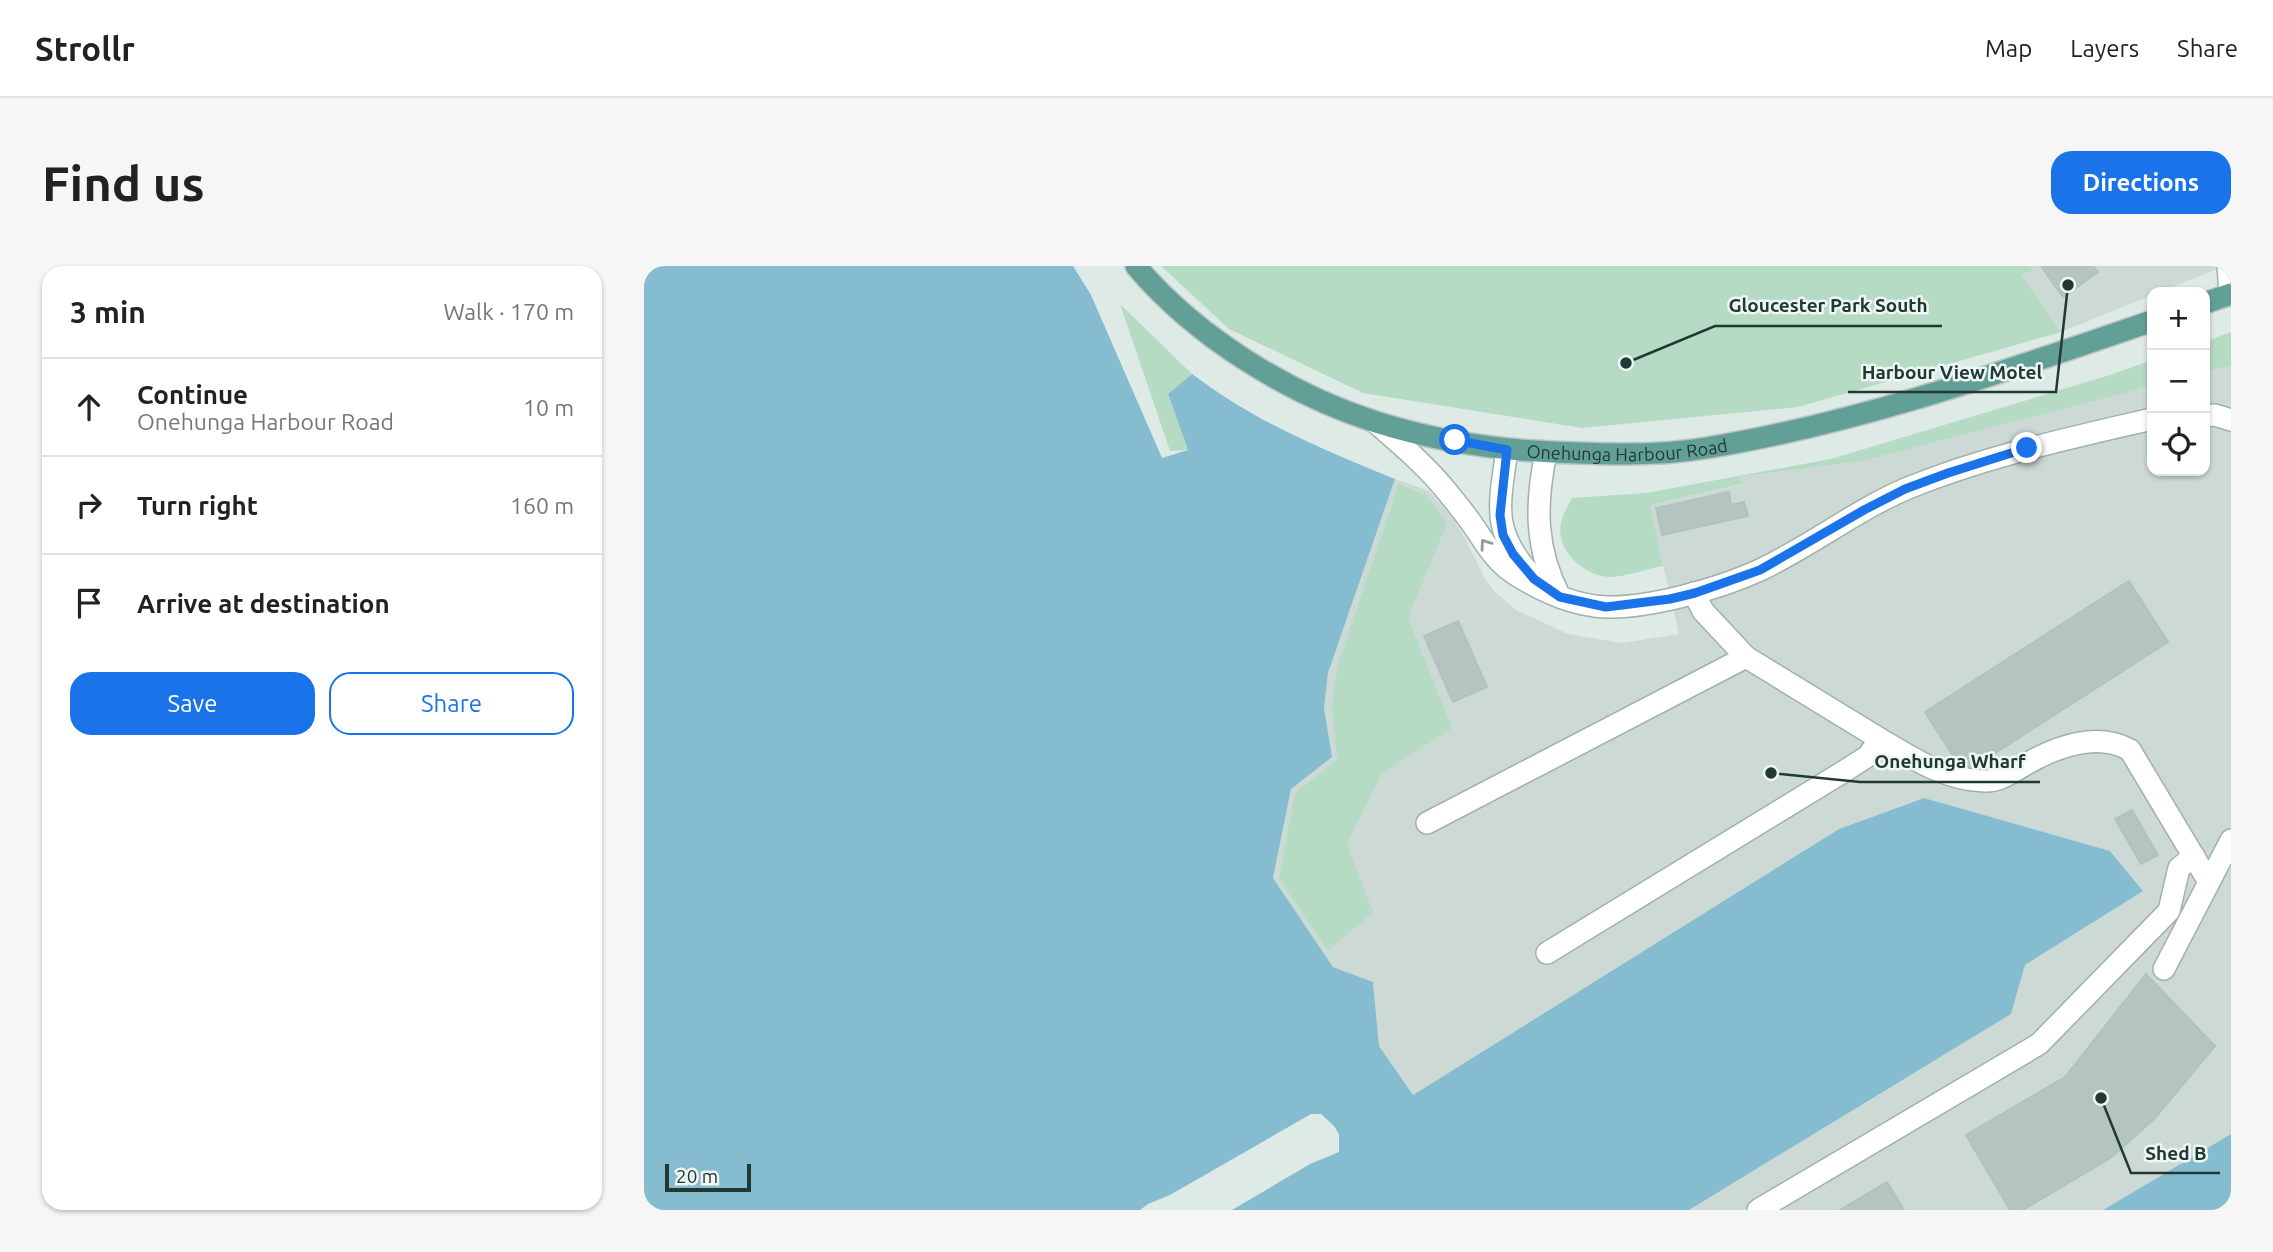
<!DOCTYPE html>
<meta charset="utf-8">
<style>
body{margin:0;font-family:Ubuntu,sans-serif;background:#f6f6f6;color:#222}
.controls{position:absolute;right:21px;top:21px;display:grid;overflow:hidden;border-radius:14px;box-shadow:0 2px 5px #0004}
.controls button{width:63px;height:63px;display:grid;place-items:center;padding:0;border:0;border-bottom:2px solid #e0e0e0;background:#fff;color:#222;font:35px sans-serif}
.scale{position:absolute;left:21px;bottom:18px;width:86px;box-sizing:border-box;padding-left:7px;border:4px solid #203935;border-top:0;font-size:19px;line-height:24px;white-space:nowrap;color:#203935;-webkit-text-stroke:5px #eef7f3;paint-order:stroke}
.stop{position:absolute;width:21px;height:21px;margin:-16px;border:5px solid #1a73e8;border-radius:50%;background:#fff}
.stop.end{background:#1a73e8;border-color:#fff;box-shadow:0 2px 7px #0008}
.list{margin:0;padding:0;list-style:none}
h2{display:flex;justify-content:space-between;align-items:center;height:91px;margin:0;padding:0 28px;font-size:30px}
h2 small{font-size:23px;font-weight:400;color:#767676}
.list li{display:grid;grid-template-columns:46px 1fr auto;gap:21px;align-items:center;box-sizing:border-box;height:98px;padding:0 28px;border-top:2px solid #e0e0e0}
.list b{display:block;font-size:26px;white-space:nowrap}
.list p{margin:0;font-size:23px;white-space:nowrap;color:#767676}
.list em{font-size:23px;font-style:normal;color:#767676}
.actions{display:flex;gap:14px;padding:21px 28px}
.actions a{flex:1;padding:16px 0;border:2px solid #1a73e8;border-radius:21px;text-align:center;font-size:24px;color:#1a73e8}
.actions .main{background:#1a73e8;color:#fff}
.icon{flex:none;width:38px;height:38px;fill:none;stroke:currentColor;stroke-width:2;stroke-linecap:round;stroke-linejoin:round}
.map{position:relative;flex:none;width:1587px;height:944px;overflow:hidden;border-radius:21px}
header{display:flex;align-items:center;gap:42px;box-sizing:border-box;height:98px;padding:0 35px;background:#fff;border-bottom:2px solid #e0e0e0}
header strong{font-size:33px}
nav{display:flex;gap:38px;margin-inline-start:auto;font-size:24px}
.intro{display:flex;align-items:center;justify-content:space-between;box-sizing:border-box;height:168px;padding:0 42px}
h1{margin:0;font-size:49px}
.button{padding:18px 32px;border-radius:21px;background:#1a73e8;color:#fff;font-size:24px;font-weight:700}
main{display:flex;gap:42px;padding:0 42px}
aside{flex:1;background:#fff;border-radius:21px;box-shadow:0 2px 5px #0004}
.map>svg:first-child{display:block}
</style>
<header>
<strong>Strollr</strong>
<nav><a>Map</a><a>Layers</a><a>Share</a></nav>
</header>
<div class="intro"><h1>Find us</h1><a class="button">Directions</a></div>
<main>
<aside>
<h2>3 min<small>Walk · 170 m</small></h2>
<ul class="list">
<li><svg class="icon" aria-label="ahead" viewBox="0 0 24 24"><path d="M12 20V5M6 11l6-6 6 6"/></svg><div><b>Continue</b><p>Onehunga Harbour Road</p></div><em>10 m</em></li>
<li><svg class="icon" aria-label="right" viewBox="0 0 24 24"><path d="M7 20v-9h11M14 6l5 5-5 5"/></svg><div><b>Turn right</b></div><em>160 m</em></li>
<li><svg class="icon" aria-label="arrive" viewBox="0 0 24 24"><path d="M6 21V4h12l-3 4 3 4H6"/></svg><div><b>Arrive at destination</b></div></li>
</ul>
<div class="actions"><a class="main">Save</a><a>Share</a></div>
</aside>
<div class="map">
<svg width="1587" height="944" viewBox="0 0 1587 944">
<rect width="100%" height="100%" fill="#deeae6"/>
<g fill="#ccd9d5">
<path d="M1386,0H1581L1516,26H1508V29L1417,66L1378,9L1388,4Z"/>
<path d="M1587,99V868L1459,944H1045L1367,748L1381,699L1499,625L1466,585L1280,532L1195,563L769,829L735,780L729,716L689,701L629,612L647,523L688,491L680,442L684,407L751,213L785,225L809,253L823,276L841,313L852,327L872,344L924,368L978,377L1035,368L1005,239L1097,219L1096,211L1219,195L1508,120V205H1561V107Z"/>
</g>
<g fill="#b6dbc5">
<path d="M517,0H1386L1389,4L1378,9L1417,66L1154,141L938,162L719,127L585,63Z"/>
<path d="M476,38L548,108L524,128L544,184L526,185Z"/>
<path d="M1587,66V99L1561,107V76Z"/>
<path d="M1508,94V120L1219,195L1096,211L1098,218L1006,239L1019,300C1002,303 982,311 965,311C940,310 911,284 917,257C919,248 924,240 928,232L1002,227L1187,193L1466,109Z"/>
<path d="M755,218L783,230L803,257L764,352L808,462L737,509L703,578L729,646L684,685L635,612L651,527L693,494L688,439L694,398Z"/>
</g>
<g fill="#85bcd0">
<path d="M0,0H429L447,29L518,192L544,184L524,128L548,108C613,157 676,182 751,213L684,407L680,442L688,491L647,523L629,612L689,701L729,716L735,780L769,829L1195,563L1280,532L1466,585L1499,625L1381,699L1367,748L1045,944H0Z"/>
<path d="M1587,868V944H1459Z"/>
</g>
<path fill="#deeae6" d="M667,848H677L690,860L695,868V886L666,898L588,944H496L504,938L526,929Z"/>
<g fill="#b4c4bf" stroke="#b1c3be" stroke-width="2">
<path d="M1397,0H1449L1454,6L1419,31Z"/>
<path d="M1085,226L1087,239L1100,236L1104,250L1018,269L1012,242Z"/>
<path d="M1485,315L1524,376L1320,507L1281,446Z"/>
<path d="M814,355L843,421L809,436L780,370Z"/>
<path d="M1488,544L1514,589L1497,598L1471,553Z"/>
<path d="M1502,708L1571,780L1511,852L1468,891L1379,944H1366L1322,869L1421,811Z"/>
<path d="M1243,916L1260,944H1196Z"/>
</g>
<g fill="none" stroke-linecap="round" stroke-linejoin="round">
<defs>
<g id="minor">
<path d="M1584,0L1586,28"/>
<path d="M1561,150L1571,149L1587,154"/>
<path d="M731,156C755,177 780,198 800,222C809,233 818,244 826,255C841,276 851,297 874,310C900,326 932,340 963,341C1007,342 1077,322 1116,304C1167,280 1212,244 1264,222C1343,190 1426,172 1508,153"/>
<path d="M863,184C855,241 847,266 889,311"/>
<path d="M902,187C891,239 891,283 916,331"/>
<path d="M1236,473C1268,492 1301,514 1340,515C1356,516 1370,505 1384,497C1414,480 1454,466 1486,484L1565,616"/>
<path d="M783,557L1102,391"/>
<path d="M903,687L1199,506L1224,490L1236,473L1102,391L1059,345L1050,327"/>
<path d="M1520,703L1587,574"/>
<path d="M1114,944L1395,778L1525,645L1535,602L1550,590"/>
</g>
<g id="major">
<path id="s1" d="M492,0C551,70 644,128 732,156C798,177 868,186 936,187C978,189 1021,189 1062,182C1215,157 1362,105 1508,55"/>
<path d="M1561,37L1587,28"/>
</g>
</defs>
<use href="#minor" stroke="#a1b1ad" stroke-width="24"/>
<use href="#major" stroke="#bcc4c2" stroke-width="24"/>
<use href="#minor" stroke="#fff" stroke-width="21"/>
<use href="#major" stroke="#62a097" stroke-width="21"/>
</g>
<defs><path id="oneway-chevron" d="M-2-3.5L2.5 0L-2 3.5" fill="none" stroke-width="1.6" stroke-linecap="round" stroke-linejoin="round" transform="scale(1.75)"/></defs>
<use stroke="#909c9a" href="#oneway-chevron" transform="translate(841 278) rotate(-125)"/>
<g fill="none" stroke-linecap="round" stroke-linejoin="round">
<path stroke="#1a73e8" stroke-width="9" d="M811,174L863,184L856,249L859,269L869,288L890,313L916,331L962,341L1026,333L1051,327L1116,304L1220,244L1261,223L1304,207L1383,182"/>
</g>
<g text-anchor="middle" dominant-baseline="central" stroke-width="5" stroke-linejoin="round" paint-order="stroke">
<g font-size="18" fill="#203935" stroke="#eef7f3">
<text stroke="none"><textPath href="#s1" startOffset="544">Onehunga Harbour Road</textPath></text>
</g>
</g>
<path fill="none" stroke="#203935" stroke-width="2.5" d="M982 97L1071 60H1298M1424 19L1412 126H1204M1127 507L1216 516H1396M1457 832L1487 907H1576"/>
<g fill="#203935" stroke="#eef7f3" stroke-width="2.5">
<circle cx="982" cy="97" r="7"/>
<circle cx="1424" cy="19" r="7"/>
<circle cx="1127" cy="507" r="7"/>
<circle cx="1457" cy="832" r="7"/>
</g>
<g font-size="19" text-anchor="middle" font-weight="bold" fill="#203935" stroke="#eef7f3" stroke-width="5" stroke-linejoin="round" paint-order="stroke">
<text x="1184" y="46">Gloucester Park South</text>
<text x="1308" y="113">Harbour View Motel</text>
<text x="1306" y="502">Onehunga Wharf</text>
<text x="1532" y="894">Shed B</text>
</g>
</svg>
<div class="controls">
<button>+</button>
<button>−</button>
<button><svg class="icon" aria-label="locate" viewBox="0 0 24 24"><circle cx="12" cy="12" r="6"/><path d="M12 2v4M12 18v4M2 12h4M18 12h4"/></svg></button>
</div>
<div class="scale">20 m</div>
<div class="stop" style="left:811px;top:174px"></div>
<div class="stop end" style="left:1383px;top:182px"></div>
</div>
</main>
